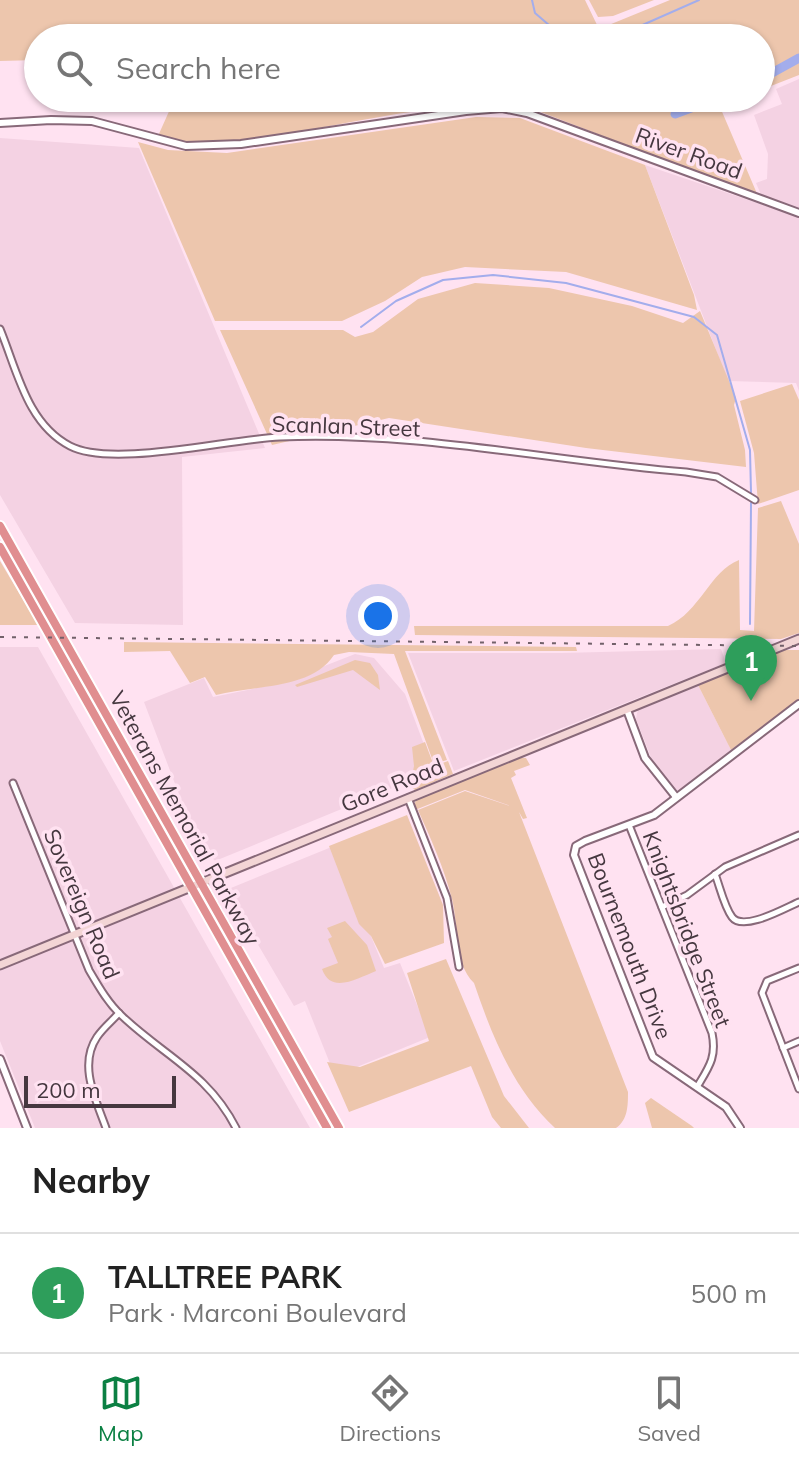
<!DOCTYPE html>
<meta charset="utf-8">
<style>
body{margin:0;font-family:Mulish,sans-serif;background:#f6f6f6;color:#222}
.scale{position:absolute;left:24px;bottom:20px;width:152px;box-sizing:border-box;padding-left:8px;border:4px solid #45373f;border-top:0;font-size:22px;line-height:28px;white-space:nowrap;color:#45373f;-webkit-text-stroke:6px #ffe2f1;paint-order:stroke}
.you{position:absolute;left:378px;top:616px;width:28px;height:28px;margin:-20px;border:6px solid #fff;border-radius:50%;background:#1a73e8;box-shadow:0 0 0 12px #1a73e833}
.badge{display:grid;place-items:center;width:52px;height:52px;border-radius:50%;background:#0b8043;color:#fff;font-size:26px;font-weight:700}
.pin{position:absolute;translate:-50% -66px;filter:drop-shadow(0 2px 4px #0008)}
.pin::after{content:'';position:absolute;top:42px;width:28px;height:24px;background:inherit;clip-path:polygon(0 0,100% 0,50% 100%)}
.list{margin:0;padding:0;list-style:none}
h2{display:flex;justify-content:space-between;align-items:center;height:104px;margin:0;padding:0 32px;font-size:34px}
h2 small{font-size:26px;font-weight:400;color:#767676}
.list li{display:grid;grid-template-columns:52px 1fr auto;gap:24px;align-items:center;box-sizing:border-box;height:120px;padding:0 32px;border-top:2px solid #e0e0e0}
.list b{display:block;font-size:30px;white-space:nowrap}
.list p{margin:0;font-size:26px;white-space:nowrap;color:#767676}
.list em{font-size:26px;font-style:normal;color:#767676}
.icon{flex:none;width:44px;height:44px;fill:none;stroke:currentColor;stroke-width:2;stroke-linecap:round;stroke-linejoin:round}
.map{position:relative;flex:none;width:799px;height:1128px;overflow:hidden}
.search{position:absolute;background:#fff;box-shadow:0 2px 6px #0004;left:24px;right:24px;top:24px;height:88px;display:flex;align-items:center;gap:20px;box-sizing:border-box;padding:0 28px;border-radius:44px;color:#767676;font-size:30px}
.sheet{height:224px;background:#fff}
nav{display:flex;justify-content:space-around;align-items:center;box-sizing:border-box;height:112px;border-top:2px solid #e0e0e0;background:#fff;font-size:22px;color:#767676}
nav a{display:grid;justify-items:center;gap:4px}
nav .on{color:#0b8043}
.map>svg:first-child{display:block}
</style>
<div class="map">
<svg width="799" height="1128" viewBox="0 0 799 1128">
<rect width="100%" height="100%" fill="#ffe2f1"/>
<g fill="#f4d2e3">
<path d="M799,79V210L762,197L756,183L767,179L768,154L754,115L782,104L776,89Z"/>
<path d="M0,138L139,148L265,448L182,457L183,625L75,623L0,495Z"/>
<path d="M645,165L799,217V391L796,383L728,381Z"/>
<path d="M0,647H38L310,1128H35L0,1041Z"/>
<path d="M721,649L726,663L454,771L408,653H561Z"/>
<path d="M355,654L374,658L405,694L434,771L215,861L196,839L144,702L204,678L213,697L281,683Z"/>
<path d="M698,685L731,750L683,788L677,790L652,760L636,719L637,713L638,710Z"/>
<path d="M334,846L384,968L400,963L430,1037L335,1076L305,1001L294,1006L226,890Z"/>
</g>
<g fill="#edc6ad">
<path d="M0,0H585L599,29L670,0H799V75L761,90V38H38V60L0,61Z"/>
<path d="M589,0H654L613,16L598,17Z"/>
<path d="M175,98H741L720,107L758,196L533,109C455,97 364,121 285,134C243,140 201,148 158,136Z"/>
<path d="M476,117L520,118L645,165L694,295L697,310L566,272L465,267L422,277L385,301L342,321H215L138,142L168,150L227,153Z"/>
<path d="M475,283L549,288L632,306L683,323L700,311L736,398L734,405L745,450L746,467L586,448L389,418L272,445L220,330H343L355,337L373,332L418,299Z"/>
<path d="M792,384L799,400V490L758,504L754,453L740,401Z"/>
<path d="M781,501L799,544V633L781,639L415,635L414,626H668C700,612 710,571 739,560L740,630L754,631L758,508Z"/>
<path d="M0,561L38,625H0Z"/>
<path d="M124,642L576,647L577,651H405L447,760L434,764L394,654L349,652L334,655C311,690 253,685 216,695L205,677L190,683L170,651L124,652Z"/>
<path d="M780,650H799V700L731,750L698,685Z"/>
<path d="M355,660L370,663L378,675L380,690L353,670L297,687L295,685Z"/>
<path d="M425,742L434,766L448,761L453,774L415,790L410,786L414,766L412,747Z"/>
<path d="M518,757L526,758L530,765L514,771L516,775L511,778L527,818L523,819L519,812L628,1092C628,1105 628,1120 616,1128H555C513,1089 492,1036 474,983C453,962 459,927 452,899C444,868 431,839 418,810L465,791L519,809L465,790L415,810L414,805L417,798Z"/>
<path d="M407,815L443,905L444,943L385,964L371,936L359,924L329,846Z"/>
<path d="M345,921L367,945L376,971C358,978 331,995 322,969L338,963L328,939L332,937L327,928Z"/>
<path d="M446,959L504,1096L529,1128H501L492,1117L471,1066L349,1112L327,1062L360,1067L429,1041L407,973Z"/>
<path d="M651,1098L692,1126L694,1128H652L645,1103Z"/>
</g>
<g fill="none" stroke-linecap="round" stroke-linejoin="round">
<g stroke="#a3adec" stroke-width="2">
<path d="M532,0L535,13L564,38"/>
<path d="M613,38L699,0"/>
<path d="M361,327L396,301L443,280L493,275L566,283L694,317L717,335L750,450L751,493"/>
<path d="M750,624L751,503"/>
</g>
<g stroke="#a3adec" stroke-width="9">
<path d="M761,79L799,58"/>
<path d="M675,114L718,98"/>
</g>
<defs>
<g id="minor">
<path d="M0,329C17,370 27,424 70,446C112,468 228,439 280,437C416,431 551,461 686,472L717,477L755,500"/>
<path d="M13,783L89,970C99,987 108,1003 122,1016C164,1056 208,1073 236,1128"/>
<path d="M408,798L447,898L459,967"/>
<path d="M629,825L712,1033C717,1057 709,1067 697,1087"/>
<path d="M715,874C720,887 724,906 732,917C743,932 785,908 799,902"/>
<path d="M662,907L687,895L725,867L799,835"/>
<path d="M799,968L767,981L762,993L799,1089"/>
<path d="M783,1048L799,1041"/>
<path d="M106,1128C96,1100 78,1065 97,1037C103,1028 112,1021 119,1013"/>
</g>
<g id="tertiary">
<path d="M0,123L51,120L92,121L186,146L241,144L466,111L502,108L527,113L799,213"/>
<path d="M627,710L645,758L676,797"/>
<path d="M0,1059L27,1128"/>
<path d="M740,1128L726,1107L653,1057L574,855L576,846L585,841L654,815L799,704"/>
</g>
<path id="secondary" d="M0,965L799,639"/>
<g id="trunk">
<path d="M0,526L339,1128"/>
<path d="M0,547L327,1128"/>
</g>
</defs>
<use href="#minor" stroke="#886979" stroke-width="9"/>
<use href="#tertiary" stroke="#886979" stroke-width="10"/>
<use href="#secondary" stroke="#886979" stroke-width="11"/>
<use href="#trunk" stroke="#fff" stroke-width="12"/>
<use href="#minor" stroke="#fff" stroke-width="5"/>
<use href="#tertiary" stroke="#fff" stroke-width="6"/>
<use href="#secondary" stroke="#f3d5d5" stroke-width="7"/>
<use href="#trunk" stroke="#e08e90" stroke-width="8"/>
<path stroke="#72616a" stroke-width="2" stroke-dasharray="4 8" stroke-linecap="butt" d="M0,637L799,646"/>
</g>
<g text-anchor="middle" dominant-baseline="central" stroke-width="7" stroke-linejoin="round" paint-order="stroke">
<g font-size="22" fill="#45373f" stroke="#ffe2f1">
<text transform="translate(689 153) rotate(20)">River Road</text>
<text transform="translate(346 426) rotate(2)">Scanlan Street</text>
<text transform="translate(392 785) rotate(-22)">Gore Road</text>
<text transform="translate(185 818) rotate(61)">Veterans Memorial Parkway</text>
<text transform="translate(82 904) rotate(67)">Sovereign Road</text>
<text transform="translate(687 929) rotate(69)">Knightsbridge Street</text>
<text transform="translate(630 946) rotate(69)">Bournemouth Drive</text>
</g>
</g>
</svg>
<div class="scale">200 m</div>
<div class="you"></div>
<div class="pin badge" style="left:751px;top:701px;background:#2e9e5b">1</div>
<div class="search"><svg class="icon" aria-label="search" viewBox="0 0 24 24"><circle cx="10" cy="10" r="6"/><path d="M15 15l6 6"/></svg>Search here</div>
</div>
<section class="sheet">
<h2>Nearby<small></small></h2>
<ul class="list">
<li><span class="badge" style="background:#2e9e5b">1</span><div><b>TALLTREE PARK</b><p>Park · Marconi Boulevard</p></div><em>500 m</em></li>
</ul>
</section>
<nav>
<a class="on"><svg class="icon" aria-label="map" viewBox="0 0 24 24"><path d="M3 6l6-2 6 2 6-2v14l-6 2-6-2-6 2zM9 4v14M15 6v14"/></svg>Map</a>
<a><svg class="icon" aria-label="directions" viewBox="0 0 24 24"><path d="M12 3l9 9-9 9-9-9zM9 14v-3h6M13 9l2 2-2 2"/></svg>Directions</a>
<a><svg class="icon" aria-label="saved" viewBox="0 0 24 24"><path d="M7 4h10v16l-5-4-5 4z"/></svg>Saved</a>
</nav>
